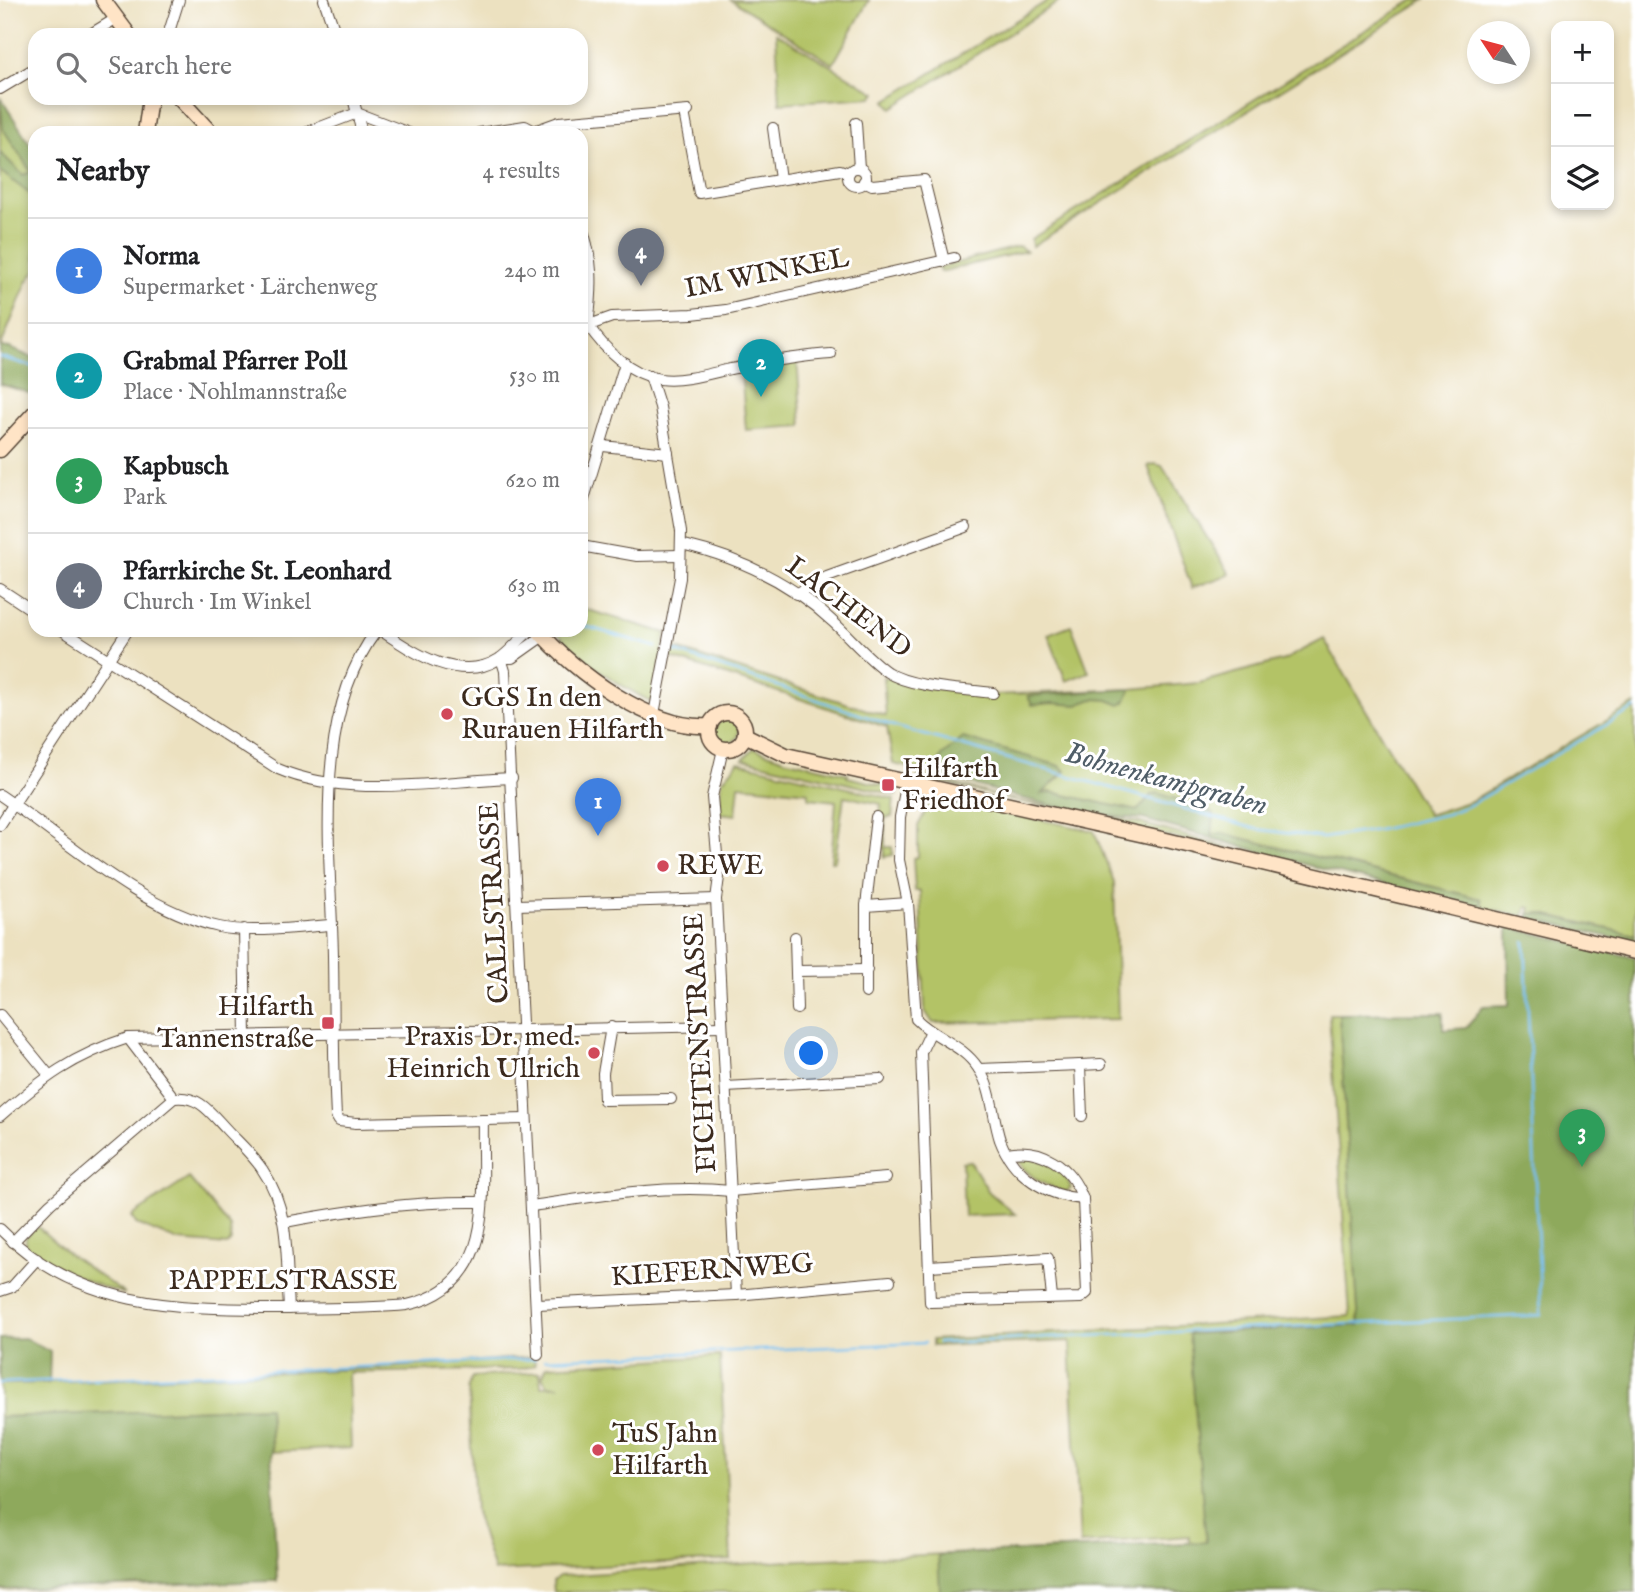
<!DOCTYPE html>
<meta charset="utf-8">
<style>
body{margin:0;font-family:"IM FELL English",serif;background:#f6f6f6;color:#202124}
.controls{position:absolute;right:21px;top:21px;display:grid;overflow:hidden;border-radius:14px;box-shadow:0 4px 10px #0003}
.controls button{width:63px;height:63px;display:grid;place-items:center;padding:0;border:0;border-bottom:2px solid #e0e0e0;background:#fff;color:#202124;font:35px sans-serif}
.compass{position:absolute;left:1467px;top:21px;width:63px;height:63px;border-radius:50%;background:#fff;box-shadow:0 4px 10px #0003;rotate:306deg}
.you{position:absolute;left:812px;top:1054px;width:24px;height:24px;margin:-18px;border:5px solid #fff;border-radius:50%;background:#1a73e8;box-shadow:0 0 0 10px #1a73e833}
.badge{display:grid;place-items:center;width:46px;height:46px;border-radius:50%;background:#d1495b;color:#fff;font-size:23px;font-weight:700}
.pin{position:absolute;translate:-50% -58px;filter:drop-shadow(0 2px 4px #0008)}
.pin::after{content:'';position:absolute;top:37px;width:24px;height:21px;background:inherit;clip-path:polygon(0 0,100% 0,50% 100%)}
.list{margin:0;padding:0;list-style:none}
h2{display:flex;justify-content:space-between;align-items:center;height:91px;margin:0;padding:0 28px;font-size:30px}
h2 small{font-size:23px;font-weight:400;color:#757577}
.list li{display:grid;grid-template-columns:46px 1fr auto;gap:21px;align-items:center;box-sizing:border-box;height:105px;padding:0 28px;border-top:2px solid #e0e0e0}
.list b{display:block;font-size:26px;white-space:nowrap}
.list p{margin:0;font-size:23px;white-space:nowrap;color:#757577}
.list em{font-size:23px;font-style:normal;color:#757577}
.icon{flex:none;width:38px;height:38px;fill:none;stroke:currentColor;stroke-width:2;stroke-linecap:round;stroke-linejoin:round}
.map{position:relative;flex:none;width:1635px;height:1592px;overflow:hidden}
.search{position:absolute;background:#fff;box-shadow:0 4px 10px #0003;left:28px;top:28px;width:560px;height:77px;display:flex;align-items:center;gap:18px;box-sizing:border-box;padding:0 24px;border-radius:21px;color:#757577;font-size:26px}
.panel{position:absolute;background:#fff;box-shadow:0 4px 10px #0003;left:28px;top:126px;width:560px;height:511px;border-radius:21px}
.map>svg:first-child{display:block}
</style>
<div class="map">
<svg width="1635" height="1592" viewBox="0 0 1635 1592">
<rect width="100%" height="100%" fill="#fff"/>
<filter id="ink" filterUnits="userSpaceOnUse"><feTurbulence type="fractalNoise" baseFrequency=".0143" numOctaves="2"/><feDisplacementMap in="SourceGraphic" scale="14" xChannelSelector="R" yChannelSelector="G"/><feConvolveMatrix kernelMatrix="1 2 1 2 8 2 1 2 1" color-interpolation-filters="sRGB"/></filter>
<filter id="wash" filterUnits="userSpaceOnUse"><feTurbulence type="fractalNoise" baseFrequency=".00686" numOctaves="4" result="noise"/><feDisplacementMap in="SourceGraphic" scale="28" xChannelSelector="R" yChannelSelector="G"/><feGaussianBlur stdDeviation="1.57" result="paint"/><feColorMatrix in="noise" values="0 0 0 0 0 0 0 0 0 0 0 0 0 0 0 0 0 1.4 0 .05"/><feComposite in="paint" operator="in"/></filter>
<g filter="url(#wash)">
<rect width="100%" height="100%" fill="#ece1c0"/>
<g fill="#b3c366" stroke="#777642" stroke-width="2">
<path d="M731,0H869L833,64Z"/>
<path d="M1049,0H1062L892,108L886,101Z"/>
<path d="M1414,0H1425L1032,246L1031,239Z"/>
<path d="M776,34V33L876,93L872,97L780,103Z"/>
<path d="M0,106L35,164V271L27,282L0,348Z"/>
<path d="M1019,246L1026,251L940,272L938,268Z"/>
<path d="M797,359L802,426L746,430L741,370Z"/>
<path d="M1155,464L1162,466L1230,574L1192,588L1148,466Z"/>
<path d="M581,608L666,633L654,698L650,701C614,683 582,660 555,630H581Z"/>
<path d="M1071,625L1089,672L1066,681L1048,634Z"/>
<path d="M1324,639L1428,815L1471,801L1635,704V935L1539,913L1529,914L1531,908L1527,907L1523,916L1482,907L1481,899L1222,833L1212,836L1151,795L1137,811L1051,792L1041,795L1065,772L936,767L934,773L893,764L887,727L669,657L671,647L886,716L883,677L994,695L1131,689L1199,683L1284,660Z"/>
<circle cx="727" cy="731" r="12"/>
<path d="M754,748L784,759L848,774L847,777L882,785V782L892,787L896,795L743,759Z"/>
<path d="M738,762L894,799L892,817L885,818V847H892L893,855L884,857L885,850L877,845L881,804L844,796L835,861H831L836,801L809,798V792L739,785L736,815L719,813L722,781Z"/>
<path d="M919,774L1012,800L1140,823L1291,865L917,777Z"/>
<path d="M933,797L1094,831L1114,882L1118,1019L933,1023L925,1011L920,891H915L913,858L918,857V826Z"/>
<path d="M1329,1014H1339L1359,1326L1189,1335L1635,1592H554L553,1581L559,1576L803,1560L1189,1544V1536L1080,1544L1070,1341L932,1346V1340L1350,1316Z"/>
<path d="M1023,1154C1041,1160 1066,1169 1071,1188L1065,1192C1047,1186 1029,1178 1019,1162Z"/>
<path d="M970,1161L989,1192L1015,1214L964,1216L962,1162Z"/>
<path d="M189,1178L230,1227L231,1241L227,1245L178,1241L136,1224L132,1216Z"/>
<path d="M34,1228H39L67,1253L125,1294C88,1284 57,1269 26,1246V1237Z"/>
<path d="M720,1356L731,1560L494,1571L475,1512L469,1387L472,1377L540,1372L541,1386H560L547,1385L542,1376L547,1366Z"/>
<path d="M534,1357L535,1365L519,1369L348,1373L351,1448L272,1452L269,1407L0,1417V1384L384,1368Z"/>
</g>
<g fill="#8ea95b" stroke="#646a3c" stroke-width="2">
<path d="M0,97L35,152V198L0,171V152L23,175L31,172L3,129Z"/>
<path d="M0,347L10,348L35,359V395L0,384Z"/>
<path d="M1131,689L1125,702L1120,705L1108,700L1093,699L1077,705L1052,703L1032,705L1028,696Z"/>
<path d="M963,738L1060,766L1065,771L1042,794L1051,792L1137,811L1151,795L1157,793L1207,808L1214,815L1212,835L1222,833L1481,899L1482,907L1322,869L1143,819C1077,816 998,792 934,773L942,756Z"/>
<path d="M1538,913L1635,935V943L1528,918L1529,914Z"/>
<path d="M1508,927L1635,958V1592H940L938,1555L1206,1542L1189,1334L1359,1325L1339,1014L1443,1013V1030L1466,1028L1483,1006L1509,1005Z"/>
<path d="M25,1338L50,1352L49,1383L0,1384V1339Z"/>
<path d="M269,1407L277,1581L0,1590V1417Z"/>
</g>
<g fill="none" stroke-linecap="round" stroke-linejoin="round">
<g stroke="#78c0f0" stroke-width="2.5">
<path d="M0,357L35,367"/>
<path d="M581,625L656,647"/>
<path d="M674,651L900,728L1256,829L1323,838L1378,830L1447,814L1470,805L1635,708"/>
<path d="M938,1343L1541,1315L1525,942"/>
<path d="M545,1359L925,1343"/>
<path d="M0,1383L535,1359"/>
</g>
</g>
</g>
<g filter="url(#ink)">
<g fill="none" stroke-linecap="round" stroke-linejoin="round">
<defs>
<g id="street">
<path d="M324,0L336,35"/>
<path d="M89,35L117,18"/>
<path d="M168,35L179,0"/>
<path d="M0,89L35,68"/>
<path d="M353,98L362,133"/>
<path d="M684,112L699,193L840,170L849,173"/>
<path d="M856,123L859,168"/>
<path d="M773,128L780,179"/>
<path d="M537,130L559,122L688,111"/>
<path d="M305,133L357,113L409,133"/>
<path d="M479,133L525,126L538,133"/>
<circle cx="857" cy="177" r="9"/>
<path d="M864,181L872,185L924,180L944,261"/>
<path d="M581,225C594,260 593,288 588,325"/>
<path d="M588,325C604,349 630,374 660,379C682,382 708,374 730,369C764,363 796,356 831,354"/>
<path d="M581,328L612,317L692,314L726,310L954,258"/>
<path d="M650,376L660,407L681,531L680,578L654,714"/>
<path d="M603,446L668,453"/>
<path d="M581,509L625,363"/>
<path d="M681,544C737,557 789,581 832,621C850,637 867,658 887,672C911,688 964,689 993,693"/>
<path d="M581,546L637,556L679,555"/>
<path d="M0,589L35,612"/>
<path d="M796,594L827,577L966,527"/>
<path d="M62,630L278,769C348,799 438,781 512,778"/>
<path d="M377,630C311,717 331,853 333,956C334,1009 333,1062 336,1116L339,1121L356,1123L526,1119"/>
<path d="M380,630C413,652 459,684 499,659C511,651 519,639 531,630"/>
<path d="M501,658L505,671L538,1355"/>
<path d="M501,658H512L543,636"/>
<path d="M723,749L712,797L719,877L716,899L736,1295"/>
<path d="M907,781L900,817L899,860L908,903L916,1019C936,1039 962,1044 978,1068C993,1089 992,1116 1000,1140C1013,1175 1046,1196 1083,1199L1087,1293L1081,1298L930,1302L921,1052L931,1031"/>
<path d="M0,795C67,840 139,909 219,927C251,934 298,927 331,925"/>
<path d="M0,825L128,630"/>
<path d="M517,905L716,899"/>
<path d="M866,906L876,817"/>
<path d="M244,929L246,1035"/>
<path d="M795,937L797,1009"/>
<path d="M796,971L867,970"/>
<path d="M866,993V906L908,903"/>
<path d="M0,1015L49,1075"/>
<path d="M611,1027L603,1073L604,1100L671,1099"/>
<path d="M128,1038L174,1098C199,1095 210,1112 226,1129C238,1142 252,1154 262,1169C291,1210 286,1261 289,1309"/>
<path d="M1080,1065L1101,1064"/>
<path d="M979,1069L1080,1065L1082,1116"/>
<path d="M726,1087L880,1079"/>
<path d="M0,1116C42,1079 74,1055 128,1038L722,1026"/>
<path d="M1007,1153C1042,1146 1071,1166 1083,1199"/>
<path d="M532,1206C597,1196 665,1184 731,1191L886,1178"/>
<path d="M285,1222C351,1210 414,1201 480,1202"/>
<path d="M0,1229C78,1308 176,1309 279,1309C322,1308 365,1309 407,1305C499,1284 481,1194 483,1120"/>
<path d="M13,1242L50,1204L174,1098"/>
<path d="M930,1266L1048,1258L1052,1298"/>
<path d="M0,1291L12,1287L37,1259"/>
<path d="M537,1304L736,1295L890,1281"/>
</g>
<g id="secondary">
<path d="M103,0L129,35"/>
<path d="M179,98L211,133"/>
<path d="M145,133L150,98"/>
<path d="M0,450L35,412"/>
<path d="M538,630C573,671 653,731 710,726"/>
<circle cx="727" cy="731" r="18"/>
<path d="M745,735L786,755L1162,839L1635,952"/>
</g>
</defs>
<use href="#street" stroke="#564536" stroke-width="12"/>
<use href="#secondary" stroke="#564536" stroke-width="17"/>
<use href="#street" stroke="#fff" stroke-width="10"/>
<use href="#secondary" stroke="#ffe4c6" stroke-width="14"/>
</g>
</g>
<g fill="#d1495b" stroke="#fff" stroke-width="2.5">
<circle cx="447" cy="714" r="7"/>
<rect x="881" y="778" width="14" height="14" rx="3.5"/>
<circle cx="663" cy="866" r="7"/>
<rect x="321" y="1016" width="14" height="14" rx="3.5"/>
<circle cx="594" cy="1053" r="7"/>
<circle cx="598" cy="1450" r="7"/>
</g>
<g text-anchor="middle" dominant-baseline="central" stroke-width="6" stroke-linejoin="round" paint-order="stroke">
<g font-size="28" fill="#3b2a1e" stroke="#fff">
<text transform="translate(767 274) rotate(-11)">IM WINKEL</text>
<text transform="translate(848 608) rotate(37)">LACHEND</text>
<text transform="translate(495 903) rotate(-93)">CALLSTRASSE</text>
<text transform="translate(701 1043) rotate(-93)">FICHTENSTRASSE</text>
<text transform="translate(712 1271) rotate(-4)">KIEFERNWEG</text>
<text x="283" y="1281">PAPPELSTRASSE</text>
</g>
<g font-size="28" fill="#3b2a1e" stroke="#fff" text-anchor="start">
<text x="461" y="698">GGS In den<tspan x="461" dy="32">Rurauen Hilfarth</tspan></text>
<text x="902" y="769">Hilfarth<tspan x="902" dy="32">Friedhof</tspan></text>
<text x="677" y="866">REWE</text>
<text x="314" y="1007" text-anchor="end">Hilfarth<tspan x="314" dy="32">Tannenstraße</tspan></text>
<text x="580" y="1037" text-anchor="end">Praxis Dr. med.<tspan x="580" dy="32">Heinrich Ullrich</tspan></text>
<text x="612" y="1434">TuS Jahn<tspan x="612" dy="32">Hilfarth</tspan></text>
</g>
<g font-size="30" font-style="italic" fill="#505e68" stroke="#fff">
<text transform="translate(1166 780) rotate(15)">Bohnenkampgraben</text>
</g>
</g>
</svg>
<div class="controls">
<button>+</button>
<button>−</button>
<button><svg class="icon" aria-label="layers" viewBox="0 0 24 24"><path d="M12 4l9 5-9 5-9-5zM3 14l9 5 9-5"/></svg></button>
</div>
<svg class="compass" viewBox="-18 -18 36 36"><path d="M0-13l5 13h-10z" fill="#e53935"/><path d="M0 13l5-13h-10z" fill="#757577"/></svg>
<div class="you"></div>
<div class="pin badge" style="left:598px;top:836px;background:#3f7fe0">1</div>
<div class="pin badge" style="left:761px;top:397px;background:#0f9aa8">2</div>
<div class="pin badge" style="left:1582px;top:1167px;background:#2e9e5b">3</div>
<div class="pin badge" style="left:641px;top:286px;background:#6b7280">4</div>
<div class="search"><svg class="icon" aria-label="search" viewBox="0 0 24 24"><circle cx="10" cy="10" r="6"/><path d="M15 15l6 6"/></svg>Search here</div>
<section class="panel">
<h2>Nearby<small>4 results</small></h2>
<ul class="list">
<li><span class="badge" style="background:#3f7fe0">1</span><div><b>Norma</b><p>Supermarket · Lärchenweg</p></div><em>240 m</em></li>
<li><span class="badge" style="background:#0f9aa8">2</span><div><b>Grabmal Pfarrer Poll</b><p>Place · Nohlmannstraße</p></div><em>530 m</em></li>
<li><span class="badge" style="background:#2e9e5b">3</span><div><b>Kapbusch</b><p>Park</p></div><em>620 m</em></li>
<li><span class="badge" style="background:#6b7280">4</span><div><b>Pfarrkirche St. Leonhard</b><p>Church · Im Winkel</p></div><em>630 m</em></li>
</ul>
</section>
</div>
